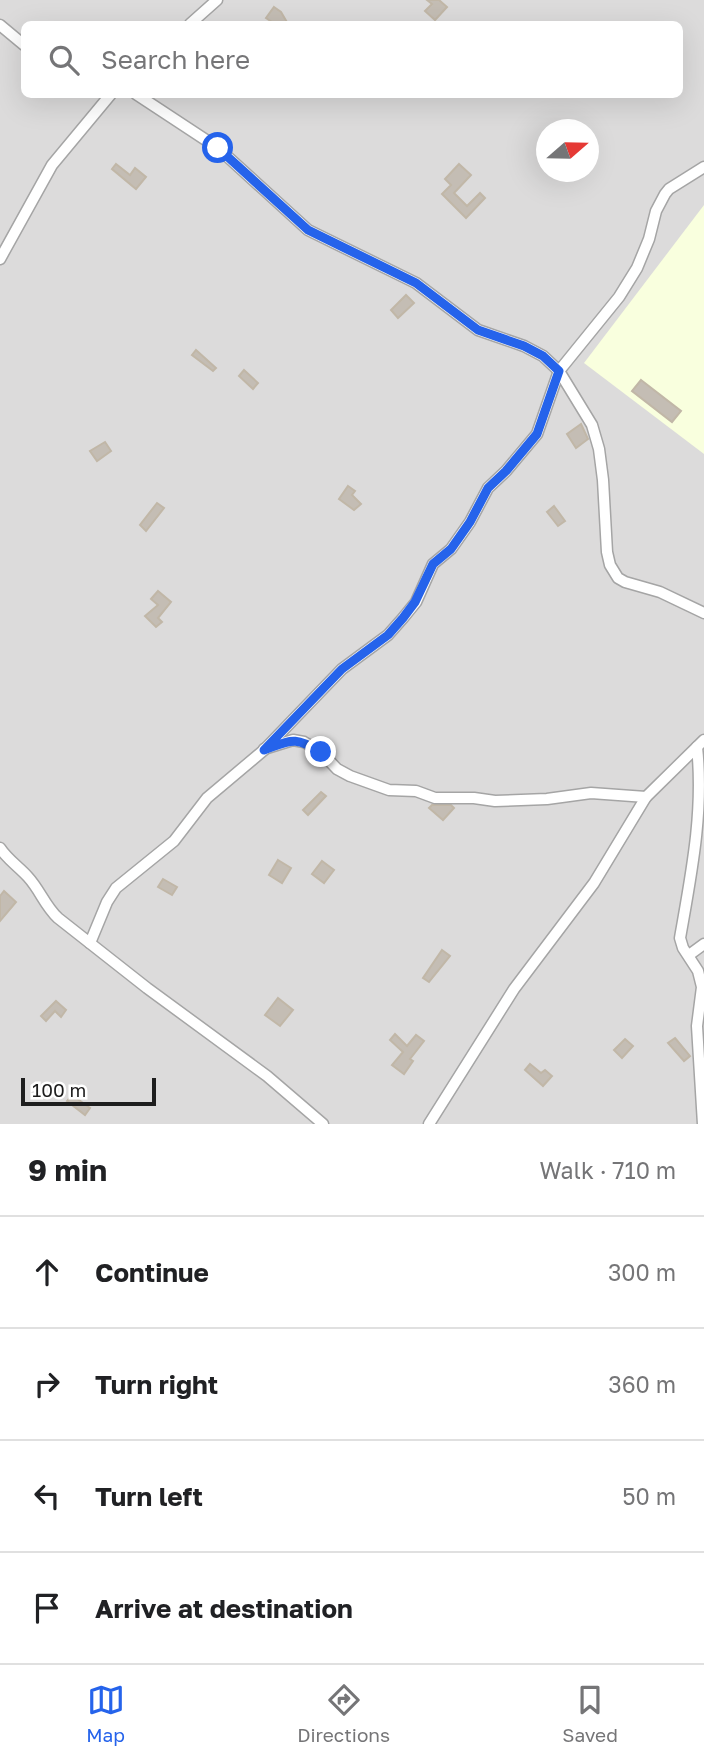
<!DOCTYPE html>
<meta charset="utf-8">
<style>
body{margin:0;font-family:"Golos Text",sans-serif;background:#f2f2f2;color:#202124}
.compass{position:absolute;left:536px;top:119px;width:63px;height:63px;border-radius:50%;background:#fff;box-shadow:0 7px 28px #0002;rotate:70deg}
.scale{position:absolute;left:21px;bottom:18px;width:135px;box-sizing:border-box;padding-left:7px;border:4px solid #1e1e1e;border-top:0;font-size:19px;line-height:24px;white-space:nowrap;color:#1e1e1e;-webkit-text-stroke:5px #fff;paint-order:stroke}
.stop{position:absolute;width:21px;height:21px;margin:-16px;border:5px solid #2563eb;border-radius:50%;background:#fff}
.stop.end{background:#2563eb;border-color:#fff;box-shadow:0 2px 7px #0008}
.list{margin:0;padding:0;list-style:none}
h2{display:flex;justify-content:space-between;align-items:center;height:91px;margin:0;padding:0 28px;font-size:30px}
h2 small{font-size:23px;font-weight:400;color:#757577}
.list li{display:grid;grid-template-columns:46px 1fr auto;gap:21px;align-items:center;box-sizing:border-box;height:112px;padding:0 28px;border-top:2px solid #e0e0e0}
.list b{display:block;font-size:26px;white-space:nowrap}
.list em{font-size:23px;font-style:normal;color:#757577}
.icon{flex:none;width:38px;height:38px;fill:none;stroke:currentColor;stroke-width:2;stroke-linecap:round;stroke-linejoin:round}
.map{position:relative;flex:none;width:704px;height:1124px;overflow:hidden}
.search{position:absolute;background:#fff;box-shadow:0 7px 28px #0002;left:21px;right:21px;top:21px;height:77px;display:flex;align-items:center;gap:18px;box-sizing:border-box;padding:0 24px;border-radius:10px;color:#757577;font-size:26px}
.sheet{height:539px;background:#fff}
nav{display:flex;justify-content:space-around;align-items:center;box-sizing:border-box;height:98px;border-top:2px solid #e0e0e0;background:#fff;font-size:19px;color:#757577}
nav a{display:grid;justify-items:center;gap:4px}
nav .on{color:#2563eb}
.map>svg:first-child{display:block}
</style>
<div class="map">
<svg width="704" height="1124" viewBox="0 0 704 1124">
<rect width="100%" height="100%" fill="#efeee4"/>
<path fill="#dcdbdb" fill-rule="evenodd" d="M0,0H704V1124H0ZM24,24H680V94H24ZM546,130H588V172H546Z"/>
<path fill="#f9ffde" d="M704,205V454L584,363Z"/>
<g fill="#c4bdb4" stroke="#c1b7a7" stroke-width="2">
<path d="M427,0H439L447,7L435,20L425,11L432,4Z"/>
<path d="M274,7L281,12L288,24H275L266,18Z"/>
<path d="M116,164L130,175L135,168L146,177L136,189L112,169Z"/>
<path d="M459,164L471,175L454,193L467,206L480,193L485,198L466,218L442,194L451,185L445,179Z"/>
<path d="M406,295L414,303L398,318L391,310Z"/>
<path d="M196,350L216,368L213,371L192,355Z"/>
<path d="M244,370L258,383L253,389L239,376Z"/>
<path d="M641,380L681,411L672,422L632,391Z"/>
<path d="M581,424L588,439L576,448L567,434Z"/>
<path d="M105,442L111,451L97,461L90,451Z"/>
<path d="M348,486L355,491L352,495L361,504L354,510L339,499Z"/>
<path d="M157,503L164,508L146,531L140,525Z"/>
<path d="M554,506L565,521L558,526L547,512Z"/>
<path d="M158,591L171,602L158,618L162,622L156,627L145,616L158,605L151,599Z"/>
<path d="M321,792L326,796L308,815L303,810Z"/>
<path d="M432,805H451L454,808L443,820L429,808Z"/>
<path d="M278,860L291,868L282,883L269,875Z"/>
<path d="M322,861L334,870L324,883L312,874Z"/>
<path d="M163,879L177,887L172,895L158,887Z"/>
<path d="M4,891L16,902L0,921V896Z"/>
<path d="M442,950L450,956L429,982L423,978Z"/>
<path d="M278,998L293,1010L280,1026L265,1015Z"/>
<path d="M56,1001L66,1010L61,1017L55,1011L46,1021L41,1016Z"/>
<path d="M395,1034L407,1046L416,1035L424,1041L410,1059L413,1061L404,1074L392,1065L403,1052L390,1040Z"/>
<path d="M675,1038L690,1056L684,1061L668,1043Z"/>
<path d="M625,1039L633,1046L622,1058L614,1050Z"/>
<path d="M530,1064L541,1073L545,1070L552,1076L543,1086L525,1070Z"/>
<path d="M72,1095L90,1108L85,1115L67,1101Z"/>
</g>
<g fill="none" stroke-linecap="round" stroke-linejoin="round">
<defs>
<g id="street">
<path d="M190,24L217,0"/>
<path d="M0,25L24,45"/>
<path d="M136,94L218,148L308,230L416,283L478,330L524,346L543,356L559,371L592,425L599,449L603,480L607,552L610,565L618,578L625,582L660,592L704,613"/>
<path d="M0,259L52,165L111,94"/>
<path d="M697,747C704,812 691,875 680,938L683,948L698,971L702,987L697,1026L703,1124"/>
<path d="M264,749L293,740L304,742L321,752L337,769L350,776L389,790L416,791L435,798H474L495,801L547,799L591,793L646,797"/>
<path d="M0,848C7,859 19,867 28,877C40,890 45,906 58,918L147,988L267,1076L323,1124"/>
<path d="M90,943L107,902L116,888L174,841L207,798L264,750L342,669L388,635L403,618L416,602L433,564L451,549L470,522L488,488L506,471L537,434L559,371L619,297L637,268L649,239L656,211L665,194L669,189L704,167"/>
<path d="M689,955L704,944"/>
<path d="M429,1124L514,989L594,883L646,797L704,740"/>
</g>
</defs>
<use href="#street" stroke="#a5a5a5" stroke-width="13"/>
<use href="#street" stroke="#fff" stroke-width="10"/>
</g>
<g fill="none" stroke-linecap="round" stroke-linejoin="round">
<path stroke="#2563eb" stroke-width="9" d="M218,148L308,230L416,283L478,330L524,346L543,356L559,371L537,434L506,471L488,488L470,522L451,549L433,564L415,602L403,618L388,635L342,669L264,750C292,740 294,736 321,752"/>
</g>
</svg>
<svg class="compass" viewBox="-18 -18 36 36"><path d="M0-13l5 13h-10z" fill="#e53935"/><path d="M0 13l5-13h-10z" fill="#757577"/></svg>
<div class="scale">100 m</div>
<div class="stop" style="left:218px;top:148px"></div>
<div class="stop end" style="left:321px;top:752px"></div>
<div class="search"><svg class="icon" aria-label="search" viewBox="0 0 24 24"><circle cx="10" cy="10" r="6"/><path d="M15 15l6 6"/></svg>Search here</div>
</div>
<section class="sheet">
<h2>9 min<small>Walk · 710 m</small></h2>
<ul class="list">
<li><svg class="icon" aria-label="ahead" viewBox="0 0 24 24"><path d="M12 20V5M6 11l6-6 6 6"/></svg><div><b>Continue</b></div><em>300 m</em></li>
<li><svg class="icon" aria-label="right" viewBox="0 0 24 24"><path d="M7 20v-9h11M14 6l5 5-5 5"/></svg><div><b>Turn right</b></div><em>360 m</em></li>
<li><svg class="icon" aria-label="left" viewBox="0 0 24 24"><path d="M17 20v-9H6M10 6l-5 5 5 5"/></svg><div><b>Turn left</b></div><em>50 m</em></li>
<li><svg class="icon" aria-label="arrive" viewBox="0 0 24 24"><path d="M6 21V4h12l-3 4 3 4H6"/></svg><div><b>Arrive at destination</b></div></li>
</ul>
</section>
<nav>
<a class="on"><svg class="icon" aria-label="map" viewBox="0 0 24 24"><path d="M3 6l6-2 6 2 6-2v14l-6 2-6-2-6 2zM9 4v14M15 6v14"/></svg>Map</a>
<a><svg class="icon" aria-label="directions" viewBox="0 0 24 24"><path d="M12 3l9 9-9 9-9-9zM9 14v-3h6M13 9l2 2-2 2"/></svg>Directions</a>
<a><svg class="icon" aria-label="saved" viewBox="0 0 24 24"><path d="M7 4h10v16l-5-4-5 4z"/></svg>Saved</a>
</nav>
